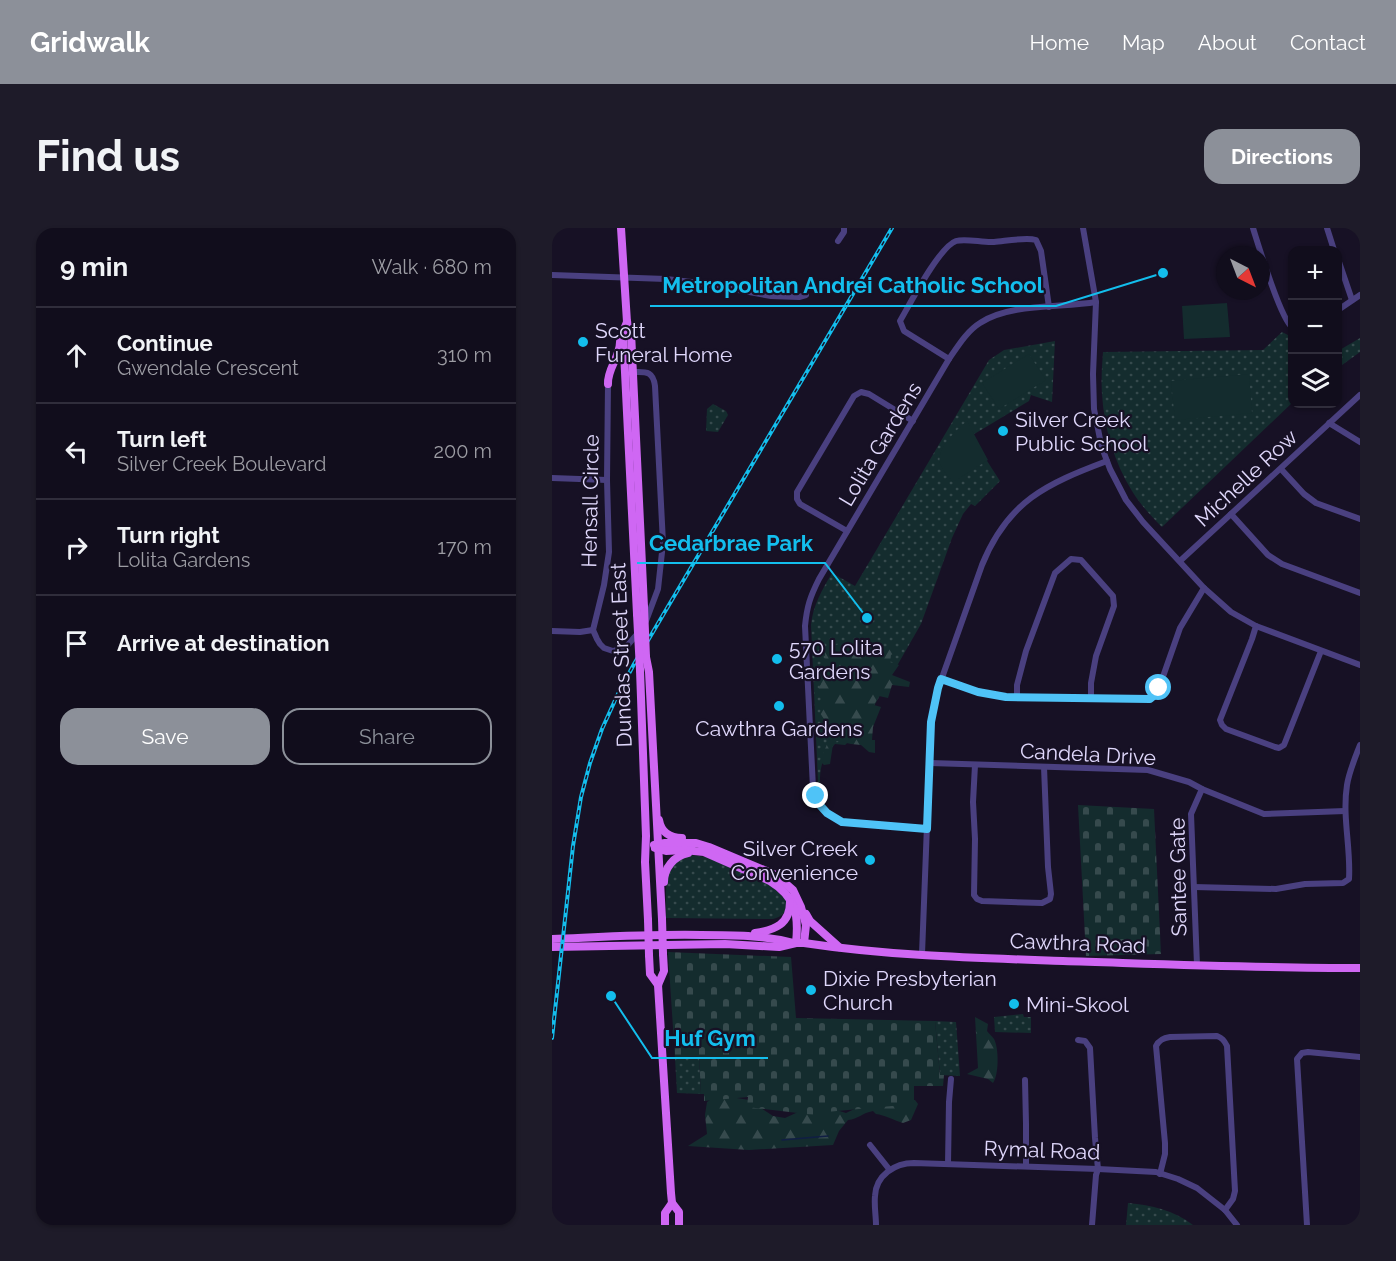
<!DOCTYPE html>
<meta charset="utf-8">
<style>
body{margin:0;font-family:Raleway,sans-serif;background:#1e1b29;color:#f1f3f6}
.controls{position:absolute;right:18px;top:18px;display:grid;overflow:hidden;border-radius:12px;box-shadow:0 2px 4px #0004}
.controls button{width:54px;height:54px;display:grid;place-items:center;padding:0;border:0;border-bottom:2px solid #302d3b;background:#110d1c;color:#f1f3f6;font:30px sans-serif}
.compass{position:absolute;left:664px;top:18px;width:54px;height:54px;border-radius:50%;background:#110d1c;box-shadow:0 2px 4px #0004;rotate:138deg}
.stop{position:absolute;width:18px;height:18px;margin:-14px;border:4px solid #4fc3f7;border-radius:50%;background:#fff}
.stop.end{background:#4fc3f7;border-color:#fff;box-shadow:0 2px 6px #0008}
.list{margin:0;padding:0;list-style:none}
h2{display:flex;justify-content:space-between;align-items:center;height:78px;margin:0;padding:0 24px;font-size:26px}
h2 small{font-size:20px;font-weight:400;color:#9c9ca3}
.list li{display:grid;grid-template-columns:39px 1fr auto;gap:18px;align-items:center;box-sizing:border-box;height:96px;padding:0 24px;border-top:2px solid #302d3b}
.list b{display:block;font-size:22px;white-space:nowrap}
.list p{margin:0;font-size:20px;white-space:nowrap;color:#9c9ca3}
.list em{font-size:20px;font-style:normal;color:#9c9ca3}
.actions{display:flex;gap:12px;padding:18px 24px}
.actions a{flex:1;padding:14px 0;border:2px solid #8c9099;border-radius:18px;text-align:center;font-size:21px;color:#8c9099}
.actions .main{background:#8c9099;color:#fff}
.icon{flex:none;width:33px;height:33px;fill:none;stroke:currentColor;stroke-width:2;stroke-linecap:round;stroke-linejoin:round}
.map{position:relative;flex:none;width:808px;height:997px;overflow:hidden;border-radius:18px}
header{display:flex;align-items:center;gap:36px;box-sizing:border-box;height:84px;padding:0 30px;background:#8c9099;color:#fff}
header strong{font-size:28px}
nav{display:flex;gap:33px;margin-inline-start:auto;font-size:21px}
.intro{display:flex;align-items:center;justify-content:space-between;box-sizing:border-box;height:144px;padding:0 36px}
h1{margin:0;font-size:42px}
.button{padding:15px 27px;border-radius:18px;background:#8c9099;color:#fff;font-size:21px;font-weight:700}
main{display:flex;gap:36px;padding:0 36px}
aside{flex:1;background:#110d1c;border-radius:18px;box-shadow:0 2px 4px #0004}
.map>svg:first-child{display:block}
</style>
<header>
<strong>Gridwalk</strong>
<nav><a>Home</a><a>Map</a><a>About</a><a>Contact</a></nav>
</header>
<div class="intro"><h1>Find us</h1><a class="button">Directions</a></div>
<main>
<aside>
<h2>9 min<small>Walk · 680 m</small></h2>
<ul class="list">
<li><svg class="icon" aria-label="ahead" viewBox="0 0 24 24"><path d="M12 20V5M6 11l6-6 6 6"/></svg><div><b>Continue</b><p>Gwendale Crescent</p></div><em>310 m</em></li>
<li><svg class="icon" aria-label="left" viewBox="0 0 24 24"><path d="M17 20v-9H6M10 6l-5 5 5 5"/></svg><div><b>Turn left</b><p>Silver Creek Boulevard</p></div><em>200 m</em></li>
<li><svg class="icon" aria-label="right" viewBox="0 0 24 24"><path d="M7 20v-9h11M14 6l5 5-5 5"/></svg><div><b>Turn right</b><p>Lolita Gardens</p></div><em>170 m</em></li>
<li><svg class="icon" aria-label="arrive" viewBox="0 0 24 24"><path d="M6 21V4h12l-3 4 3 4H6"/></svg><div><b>Arrive at destination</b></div></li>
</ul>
<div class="actions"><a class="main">Save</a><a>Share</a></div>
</aside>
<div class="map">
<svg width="808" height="997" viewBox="0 0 808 997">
<defs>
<pattern id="green-dots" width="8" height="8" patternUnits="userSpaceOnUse" patternTransform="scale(1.5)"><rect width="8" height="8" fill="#142c2e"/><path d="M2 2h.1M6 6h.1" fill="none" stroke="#364a4d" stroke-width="1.8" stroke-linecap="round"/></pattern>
<pattern id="forest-firs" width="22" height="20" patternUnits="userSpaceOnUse" patternTransform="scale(1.5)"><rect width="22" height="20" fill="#142c2e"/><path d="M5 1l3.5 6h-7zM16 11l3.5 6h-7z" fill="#364a4d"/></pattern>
<pattern id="cemetery-stones" width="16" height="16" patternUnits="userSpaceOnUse" patternTransform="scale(1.5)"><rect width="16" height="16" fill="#142c2e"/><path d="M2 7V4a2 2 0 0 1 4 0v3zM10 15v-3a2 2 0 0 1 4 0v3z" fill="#364a4d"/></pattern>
</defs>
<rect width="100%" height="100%" fill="#171125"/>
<g fill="url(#green-dots)">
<path d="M730,104L740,109V120L738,128L740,131V175L610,299C599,288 588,276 580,263C562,234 552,200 550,166C549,152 550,138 551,124L711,122Z"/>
<path d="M808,110V124L786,140V123Z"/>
<path d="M503,113L500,174L479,167L477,173L419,208L448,253L423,278L419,276L411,286L400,310L369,396L307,504L293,517L283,516C271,530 268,536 268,554H266L259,397C261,377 270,362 280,345L303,358L437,132L452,122Z"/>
<path d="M161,176L174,183L176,187L166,204L154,203L155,181Z"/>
<path d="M139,627L154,629L218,656L234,672C235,683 232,688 221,691L114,690C115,672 110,646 125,633C128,630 134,629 139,627Z"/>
<path d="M471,786L472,789H479V805L443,804L442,789Z"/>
<path d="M383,793L404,794L408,848L388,847Z"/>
<path d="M147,828L149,866L125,865L123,830Z"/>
<path d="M576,975C600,977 621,982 641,997H574Z"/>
</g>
<g fill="url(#forest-firs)">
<path d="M287,416L305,420H324L330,424L336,421L343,420L344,424L339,427L338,434L347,437L340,447L358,454L357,459L340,457L336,470L327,468L322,477L329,479L321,499L320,512H323V525L317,524L309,517L299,516L285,513L281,516L278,536L272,537L268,533L276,514C272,506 270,502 274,494L268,485L271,474L266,463L269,455L268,449L275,442C274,427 267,421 287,416Z"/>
<path d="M423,789L436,796L435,803C437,806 440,808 442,811C447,820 447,847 441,855L436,851L415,846L426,840Z"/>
<path d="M166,867L197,872L221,888L233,890L244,885L266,883L284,882L294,885L313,876L341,872H363L366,876L359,892L351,895C341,892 333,887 324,886L321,883C310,885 306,891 296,892L287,903L281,917L197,922L136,918L155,906L153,887L155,874Z"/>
</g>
<g fill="url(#cemetery-stones)">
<path d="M526,577L602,581L609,726L534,728Z"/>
<path d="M116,724L239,729L244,790L383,793L388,847H392L391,858H362V876L274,884L271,888L195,879L196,869L152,873V866H149L147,828L123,830Z"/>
</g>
<g fill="#142c2e">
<path d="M675,75L678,109L632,111L630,78Z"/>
<path d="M477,126L494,152L447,181L430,155Z"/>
<path d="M697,146L700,185L623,192L619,153Z"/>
<path d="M415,193L436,232L401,254C398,250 392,244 389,238C382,221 404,203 415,193Z"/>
</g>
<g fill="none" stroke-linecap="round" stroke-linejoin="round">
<path stroke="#101e44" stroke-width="1.5" d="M230,912L276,908"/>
<g stroke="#4a4080" stroke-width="6">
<path d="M531,0L544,74L541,146L542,181L548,211L552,225L558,241L574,272L591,294L652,360L679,384L704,398L808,437"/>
<path d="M701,0C707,19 728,90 740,99"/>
<path d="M775,0L782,22"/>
<path d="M286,13L292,4V0"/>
<path d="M786,31L800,72"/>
<path d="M0,47L114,51L148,55L219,68L247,69L254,67"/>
<path d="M786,82L808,67"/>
<path d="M397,131L352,103L348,93C358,76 387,19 404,13C414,10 431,15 442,14C454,13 474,9 484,12L489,23L497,79"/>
<path d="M81,144C93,144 101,142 103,158L111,315L106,361L94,393"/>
<path d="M56,156L55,252L57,324L52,357L41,402L45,411L48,416L52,420L61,423L74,419L87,404"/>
<path d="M777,195L808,214"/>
<path d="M729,241L752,266L764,275L808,291"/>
<path d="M0,250L55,252"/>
<path d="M679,286L716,327L730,336L808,365"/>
<path d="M295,303L248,276L245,271V264L302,168L309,164L317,166L361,193"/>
<path d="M628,333L808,167"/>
<path d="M704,398L700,411L668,492L670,497L674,501L723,519L727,520L732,517L769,423"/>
<path d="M0,403L28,404L41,402"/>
<path d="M389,451L426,464L454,469L598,471L604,466L607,460L628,400L652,360"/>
<path d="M465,469V457L474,423L503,345L519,331L529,332L561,368L562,378L544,428L539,455V470"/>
<path d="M378,535L596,542L637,554L650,561L712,586L793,583"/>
<path d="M423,537L421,574L423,611L422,667L425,671L430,673L490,675L498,671L499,666L496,639L492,539"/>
<path d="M375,601L290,594L275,585L271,581L266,575L261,560L253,398C255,378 258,369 267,351L397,131C406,118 415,103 428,95C458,75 509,80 544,74"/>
<path d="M642,659L724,661L753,656L791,655L797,651C799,620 790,589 795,557C797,544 803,530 808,517"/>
<path d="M370,726L379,494L386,461L430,337C456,273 494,256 555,233"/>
<path d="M645,737L639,586L650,561"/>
<path d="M526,812L533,813L538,820L543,910L546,941L544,947L540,997"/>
<path d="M473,852L474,896V938"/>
<path d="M318,917L337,941"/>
<path d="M396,936L397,874L399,851"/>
<path d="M608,946L613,926V915L604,818C607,812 611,810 618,809L665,808C670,810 672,812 675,818L683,963L681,971L673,982"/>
<path d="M324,997C324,988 322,978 323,968C324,947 343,935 362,935L546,941L604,944L626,951L645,960L673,982L685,997"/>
<path d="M755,997L745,831L750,825L756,824L808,829"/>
</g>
<g stroke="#cf67f3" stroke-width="8">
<path d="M69,0L75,94L79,104L92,379"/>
<path d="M75,94L71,104L85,386"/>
<path d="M56,156C55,141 68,129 68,114"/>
<path d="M94,429L97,444L110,691"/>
<path d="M88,442L94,608L93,634L96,692"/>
<path d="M107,592C109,604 118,610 130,610"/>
<path d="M102,617L113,615H144L157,619L224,647L241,662L249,679L254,697L252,715"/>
<path d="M103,620L114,623L132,622L152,624L218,653C244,669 247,687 244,715"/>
<path d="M112,654C112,640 122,628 136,625"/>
<path d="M254,686L258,693L287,719"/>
<path d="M203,705C223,702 238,696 238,674"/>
<path d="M0,711C50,709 99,706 149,707C181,707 211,707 242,715"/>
<path d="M0,719L173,716L227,719L244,715H252C338,728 425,730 511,733C610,736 709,740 808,740"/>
<path d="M111,726L112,743L106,757L119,965L120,975L127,984V997"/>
<path d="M97,727L98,746L106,757"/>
<path d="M113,997V985L120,975"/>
</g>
<defs>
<path id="rail" d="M0,810L21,618L29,569L38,535L50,501L65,468L82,436L340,0"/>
</defs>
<use href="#rail" stroke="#13beed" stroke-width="4"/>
<use href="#rail" stroke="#171125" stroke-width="1.5" stroke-dasharray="4.5" stroke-linecap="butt"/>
<g stroke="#cf67f3" stroke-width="8">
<path d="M92,379L94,429"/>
<path d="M85,386L88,442"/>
<path d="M110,691L111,726"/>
<path d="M96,692L97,727"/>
</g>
</g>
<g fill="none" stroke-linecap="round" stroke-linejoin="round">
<path stroke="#4fc3f7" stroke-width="8" d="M264,568L266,575L275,585L290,594L375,601L379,494L386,460L389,451L426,464L454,469L598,471L604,466L607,460"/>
</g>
<g fill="#13beed" stroke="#171125" stroke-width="2">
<circle cx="31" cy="114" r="6"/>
<circle cx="451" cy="203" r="6"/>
<circle cx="225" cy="431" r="6"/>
<circle cx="227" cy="478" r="6"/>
<circle cx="318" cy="632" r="6"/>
<circle cx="259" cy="762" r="6"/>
<circle cx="462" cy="776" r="6"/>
</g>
<g text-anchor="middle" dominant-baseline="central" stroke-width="4.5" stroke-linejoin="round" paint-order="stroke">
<g font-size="21" fill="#e0d8fc" stroke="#171125" text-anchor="start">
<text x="43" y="102">Scott<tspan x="43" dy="24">Funeral Home</tspan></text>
<text x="463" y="191">Silver Creek<tspan x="463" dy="24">Public School</tspan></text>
<text x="237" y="419">570 Lolita<tspan x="237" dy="24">Gardens</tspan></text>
<text x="227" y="500" text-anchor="middle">Cawthra Gardens</text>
<text x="306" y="620" text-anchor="end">Silver Creek<tspan x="306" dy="24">Convenience</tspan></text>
<text x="271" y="750">Dixie Presbyterian<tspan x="271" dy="24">Church</tspan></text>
<text x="474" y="776">Mini-Skool</text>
</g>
<g font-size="21" fill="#e0d8fc" stroke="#171125">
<text transform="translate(328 216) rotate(-59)">Lolita Gardens</text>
<text transform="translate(694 250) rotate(-43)">Michelle Row</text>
<text transform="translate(38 273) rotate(-89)">Hensall Circle</text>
<text transform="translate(69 427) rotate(-92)">Dundas Street East</text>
<text transform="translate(536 526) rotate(3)">Candela Drive</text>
<text transform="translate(626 649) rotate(-91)">Santee Gate</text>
<text transform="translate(526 715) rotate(2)">Cawthra Road</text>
<text transform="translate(490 922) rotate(2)">Rymal Road</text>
</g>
</g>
<path fill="none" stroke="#13beed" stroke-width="2" d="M611 45L504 78H98M315 390L273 335H85M59 768L100 830H216"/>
<g fill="#13beed" stroke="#171125" stroke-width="2">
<circle cx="611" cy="45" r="6"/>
<circle cx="315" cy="390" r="6"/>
<circle cx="59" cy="768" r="6"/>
</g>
<g font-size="22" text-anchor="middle" font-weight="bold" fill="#13beed" stroke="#171125" stroke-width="4.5" stroke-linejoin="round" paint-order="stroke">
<text x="301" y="65">Metropolitan Andrei Catholic School</text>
<text x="179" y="323">Cedarbrae Park</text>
<text x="158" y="818">Huf Gym</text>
</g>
</svg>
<div class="controls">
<button>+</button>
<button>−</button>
<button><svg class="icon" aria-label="layers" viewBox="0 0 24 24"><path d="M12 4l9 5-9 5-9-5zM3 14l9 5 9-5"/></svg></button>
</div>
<svg class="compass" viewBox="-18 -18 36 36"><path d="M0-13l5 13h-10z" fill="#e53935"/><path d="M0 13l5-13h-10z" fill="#9c9ca3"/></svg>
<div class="stop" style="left:607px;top:460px"></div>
<div class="stop end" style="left:264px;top:568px"></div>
</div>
</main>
